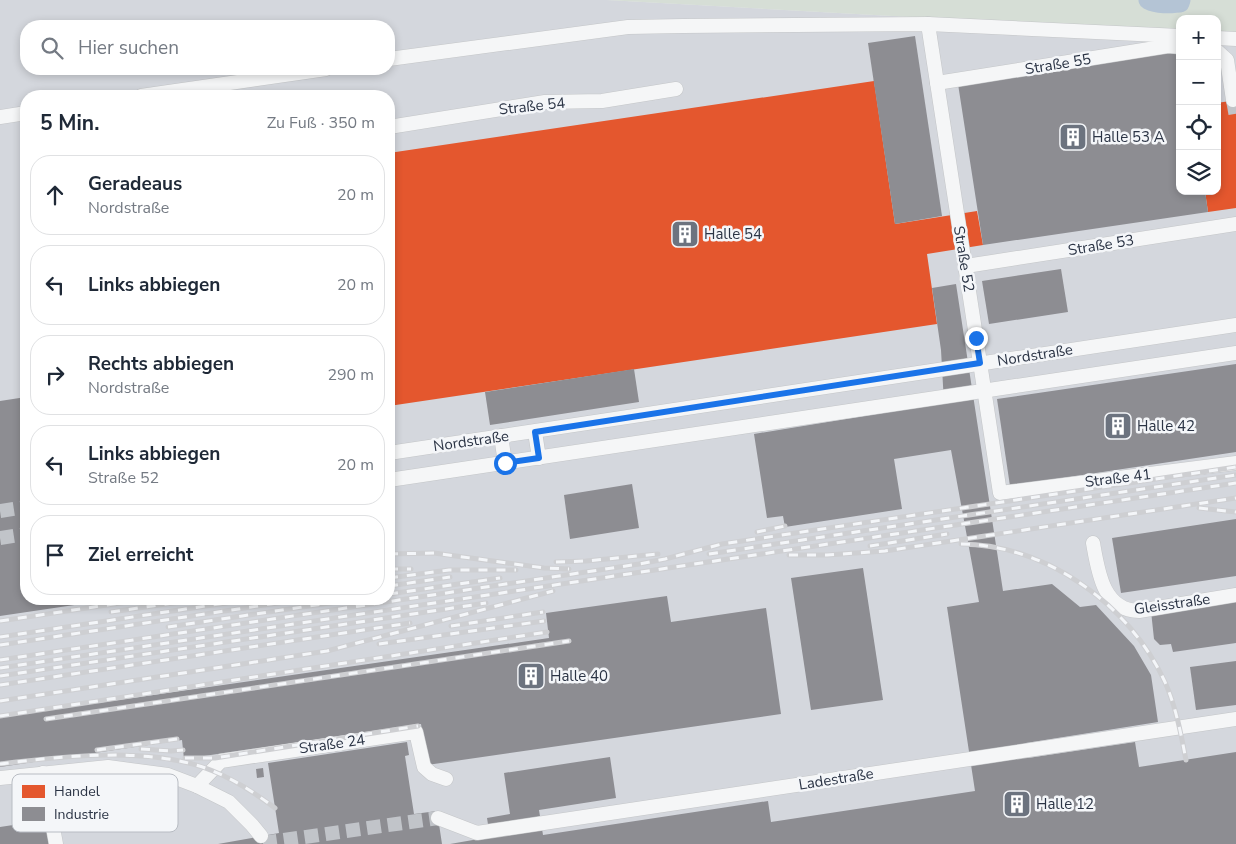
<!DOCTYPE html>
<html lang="de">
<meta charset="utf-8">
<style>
body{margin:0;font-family:"Nunito Sans",sans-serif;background:#f6f6f7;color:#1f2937}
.controls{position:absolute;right:15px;top:15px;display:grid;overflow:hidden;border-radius:10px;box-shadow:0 2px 8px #0003}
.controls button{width:45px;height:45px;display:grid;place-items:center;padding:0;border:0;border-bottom:1px solid #e0e1e3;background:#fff;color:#1f2937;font:25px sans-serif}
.stop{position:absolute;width:15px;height:15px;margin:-11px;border:4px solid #1a73e8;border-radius:50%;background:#fff}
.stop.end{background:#1a73e8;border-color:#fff;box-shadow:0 1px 5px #0008}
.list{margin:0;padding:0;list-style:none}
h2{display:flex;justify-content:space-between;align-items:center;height:65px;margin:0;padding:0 20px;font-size:21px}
h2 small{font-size:16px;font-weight:400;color:#747a83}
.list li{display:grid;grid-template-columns:32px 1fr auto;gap:15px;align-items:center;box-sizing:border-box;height:80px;margin:0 10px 10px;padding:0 10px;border:1px solid #e0e1e3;border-radius:20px}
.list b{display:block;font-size:19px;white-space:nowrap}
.list p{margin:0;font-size:16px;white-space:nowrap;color:#747a83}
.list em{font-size:16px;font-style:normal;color:#747a83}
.icon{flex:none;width:28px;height:28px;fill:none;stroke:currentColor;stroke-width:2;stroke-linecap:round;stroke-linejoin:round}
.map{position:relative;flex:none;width:1236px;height:844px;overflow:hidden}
.search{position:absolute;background:#fff;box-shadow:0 2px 8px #0003;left:20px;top:20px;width:375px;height:55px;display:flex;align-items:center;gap:12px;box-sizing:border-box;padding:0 18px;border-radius:20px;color:#747a83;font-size:19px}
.panel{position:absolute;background:#fff;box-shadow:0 2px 8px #0003;left:20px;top:90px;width:375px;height:515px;border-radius:20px}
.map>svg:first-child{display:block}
</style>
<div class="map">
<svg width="1236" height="844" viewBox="0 0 1236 844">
<rect width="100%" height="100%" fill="#e6e8ea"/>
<path fill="#d4d7dd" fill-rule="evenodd" d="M0,0H607L1180,32V191H1217V34L1236,35V844H0ZM26,26H389V69H26ZM26,96H389V599H26Z"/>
<path fill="#d6ded6" d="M607,0H1236V35L1217,34V19H1180V32Z"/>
<g fill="#e4572e">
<path d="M874,81L895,224L977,211L983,245L927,254L937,324L389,406V153Z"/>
<path d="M1236,100V208L1208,212L1205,191H1217V103Z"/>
</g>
<g fill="#8d8d92">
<path d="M915,36L942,216L895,224L868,43Z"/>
<path d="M1180,51V191H1205L1208,212L983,245L958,84Z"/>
<path d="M1061,269L1068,312L989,324L982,281Z"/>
<path d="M956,284L1003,591L1052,584L1080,607L1096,605L1134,646L1151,675L1158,722L1026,743L1028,758L1135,742L1139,767L1236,752V844H450L490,837L487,818L510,814L504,773L610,757L616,798L539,810L543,835L768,801L771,822L975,791L947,607L979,602L951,450L894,459L902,509L785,527L783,516L767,518L754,434L944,403L941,350L932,288Z"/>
<path d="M1236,364V452L1010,486L997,399Z"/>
<path d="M634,369L639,402L490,425L485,392Z"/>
<path d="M26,397V599L108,600L0,616V401Z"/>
<path d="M632,484L639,528L570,539L564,495Z"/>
<path d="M1236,519V576L1121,593L1112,538Z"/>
<path d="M863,568L883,700L811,710L791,578Z"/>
<path d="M667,596L671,622L766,608L781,714L427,765L421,724L184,759L182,740L0,767V717L549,638L546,613Z"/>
<path d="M1236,599V643L1173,652L1171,644L1160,645L1154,639L1151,611Z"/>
<path d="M1236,661V705L1196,710L1190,667Z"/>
<path d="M407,742L409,755L405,756L414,814L437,811L442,844H218L279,833L268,763Z"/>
<path d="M263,768L264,777L257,778L256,769Z"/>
<path d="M46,820L49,844H0V827Z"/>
</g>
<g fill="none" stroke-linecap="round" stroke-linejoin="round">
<path stroke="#b4c4d5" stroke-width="19" d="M1148,0C1158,5 1169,4 1180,3L1181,0"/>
<g stroke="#c1c4c9" stroke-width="14" stroke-dasharray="14 7" stroke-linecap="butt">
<path d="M1233,100L1236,117"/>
<path d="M0,511L26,507"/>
<path d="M0,538L26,534"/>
<path d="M263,843L438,818"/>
</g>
<defs>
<g id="minor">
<path d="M928,24L1000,493L1236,463"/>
<path d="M1217,38L1236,39"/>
<path d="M1217,51L1227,60L1233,100"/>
<path d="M389,59L628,27L683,26L928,24L1180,36"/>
<path d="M937,83L1168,46L1180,47"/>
<path d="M141,96L326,69"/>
<path d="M0,117L26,113"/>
<path d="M389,127L545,102L602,101L676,89"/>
<path d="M966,266L1236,224"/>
<path d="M535,432L539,458"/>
<path d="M501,436L505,463"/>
<path d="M389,453L1236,325"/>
<path d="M389,480L1236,353"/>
<path d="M1093,543C1098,571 1103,611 1139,611L1236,595"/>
<path d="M43,773L56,844"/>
<path d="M0,778L108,767L168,775L197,786L229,802L252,825L261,836"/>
<path d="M197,786L221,761L416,732L424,767L432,774L446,779"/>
<path d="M438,818L477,833L1236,719"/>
</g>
</defs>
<use href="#minor" stroke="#c4c6c8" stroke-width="15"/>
<use href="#minor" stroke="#f5f6f7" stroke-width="14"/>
<defs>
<g id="rail">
<path d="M1199,508L1236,512"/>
<path d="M757,532L785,526"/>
<path d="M961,544C1048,545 1129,605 1165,682C1176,707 1181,734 1186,760"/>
<path d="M870,546L947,534"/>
<path d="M389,554L434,553L544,568L569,569"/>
<path d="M709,554L1236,475"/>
<path d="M789,555H827L885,551L1236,498"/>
<path d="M556,562L586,561L658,554"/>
<path d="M389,569H411"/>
<path d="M389,578L449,570H516"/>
<path d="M389,586L450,577"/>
<path d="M389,594L500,578"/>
<path d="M111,612L200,599"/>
<path d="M0,621L147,599"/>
<path d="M451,626L543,612"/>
<path d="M168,627L356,599"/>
<path d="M0,637L252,599"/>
<path d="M379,644L544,621"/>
<path d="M0,645L304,599"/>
<path d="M0,660L639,564L665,559L722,544L1236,467"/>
<path d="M0,668L1236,483"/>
<path d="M0,676L486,603"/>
<path d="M0,685L410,623"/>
<path d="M0,701L327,651L553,591"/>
<path d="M0,716L547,632"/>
<path d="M46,719L569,641"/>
<path d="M141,749L171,751L183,750"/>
<path d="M97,750L177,739"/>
<path d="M185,758H215L418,726"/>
<path d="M0,764C62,756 154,746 213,771C235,780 255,793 275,808"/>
</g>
</defs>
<use href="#rail" stroke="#cecfd2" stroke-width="5"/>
<use href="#rail" stroke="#f4f6f9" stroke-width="3" stroke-dasharray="9" stroke-linecap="butt"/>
</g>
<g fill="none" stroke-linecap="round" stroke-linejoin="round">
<path stroke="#1a73e8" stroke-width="6" d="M505,463L539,458L535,432L980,363L976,338"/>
</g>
<defs>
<symbol id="building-square" viewBox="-11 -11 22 22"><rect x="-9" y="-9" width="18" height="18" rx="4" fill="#6c737f" stroke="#f4f6f9"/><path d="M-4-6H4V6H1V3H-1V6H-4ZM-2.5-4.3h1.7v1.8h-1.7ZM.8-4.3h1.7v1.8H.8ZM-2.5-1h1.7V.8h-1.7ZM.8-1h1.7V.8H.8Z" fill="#fff"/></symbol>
</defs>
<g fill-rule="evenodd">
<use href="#building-square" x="1057" y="121" width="32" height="32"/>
<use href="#building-square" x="669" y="218" width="32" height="32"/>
<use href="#building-square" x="1102" y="410" width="32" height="32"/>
<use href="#building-square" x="515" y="660" width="32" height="32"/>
<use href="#building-square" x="1001" y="788" width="32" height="32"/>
</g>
<g text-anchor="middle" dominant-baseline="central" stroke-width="5" stroke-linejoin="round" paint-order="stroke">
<g font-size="15" fill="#2b3445" stroke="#f4f6f9">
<text transform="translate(1058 64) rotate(-9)">Straße 55</text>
<text transform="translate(532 106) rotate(-6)">Straße 54</text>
<text transform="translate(1101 245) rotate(-9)">Straße 53</text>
<text transform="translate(964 259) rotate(81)">Straße 52</text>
<text transform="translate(1035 355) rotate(-9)">Nordstraße</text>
<text transform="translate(471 441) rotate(-8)">Nordstraße</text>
<text transform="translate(1118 478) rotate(-7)">Straße 41</text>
<text transform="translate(1172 604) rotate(-8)">Gleisstraße</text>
<text transform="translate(332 744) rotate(-8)">Straße 24</text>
<text transform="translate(836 779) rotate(-9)">Ladestraße</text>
</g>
<g font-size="15" fill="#2b3445" stroke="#f4f6f9" text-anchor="start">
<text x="1092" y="137">Halle 53 A</text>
<text x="704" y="234">Halle 54</text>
<text x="1137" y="426">Halle 42</text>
<text x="550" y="676">Halle 40</text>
<text x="1036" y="804">Halle 12</text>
</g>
</g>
<rect x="12" y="774" width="166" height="58" rx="8" fill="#f4f6f9" stroke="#b8bcc3" stroke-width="1"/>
<rect x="22" y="785" width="23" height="13" fill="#e4572e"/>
<rect x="22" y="807" width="23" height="14" fill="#8d8d92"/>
<g font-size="14" fill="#2b3445">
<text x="54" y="796">Handel</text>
<text x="54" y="819">Industrie</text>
</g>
</svg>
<div class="controls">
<button>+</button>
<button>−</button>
<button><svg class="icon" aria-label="locate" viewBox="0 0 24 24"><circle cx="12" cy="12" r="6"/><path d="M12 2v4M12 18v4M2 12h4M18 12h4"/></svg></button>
<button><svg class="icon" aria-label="layers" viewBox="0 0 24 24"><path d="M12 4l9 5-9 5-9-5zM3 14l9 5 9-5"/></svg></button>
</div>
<div class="stop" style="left:505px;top:463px"></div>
<div class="stop end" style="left:976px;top:338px"></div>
<div class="search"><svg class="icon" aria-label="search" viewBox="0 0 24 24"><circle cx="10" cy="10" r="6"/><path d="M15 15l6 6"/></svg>Hier suchen</div>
<section class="panel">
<h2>5 Min.<small>Zu Fuß · 350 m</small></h2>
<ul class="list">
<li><svg class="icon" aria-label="ahead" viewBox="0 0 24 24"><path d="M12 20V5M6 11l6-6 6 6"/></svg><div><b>Geradeaus</b><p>Nordstraße</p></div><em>20 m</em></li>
<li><svg class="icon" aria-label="left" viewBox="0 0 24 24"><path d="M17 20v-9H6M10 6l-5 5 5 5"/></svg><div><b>Links abbiegen</b></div><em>20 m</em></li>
<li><svg class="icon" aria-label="right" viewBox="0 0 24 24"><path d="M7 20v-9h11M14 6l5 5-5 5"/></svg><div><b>Rechts abbiegen</b><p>Nordstraße</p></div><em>290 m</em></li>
<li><svg class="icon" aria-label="left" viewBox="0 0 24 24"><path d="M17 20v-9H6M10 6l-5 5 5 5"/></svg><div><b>Links abbiegen</b><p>Straße 52</p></div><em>20 m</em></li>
<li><svg class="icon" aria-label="arrive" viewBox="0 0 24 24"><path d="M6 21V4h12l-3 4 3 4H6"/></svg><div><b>Ziel erreicht</b></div></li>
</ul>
</section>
</div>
